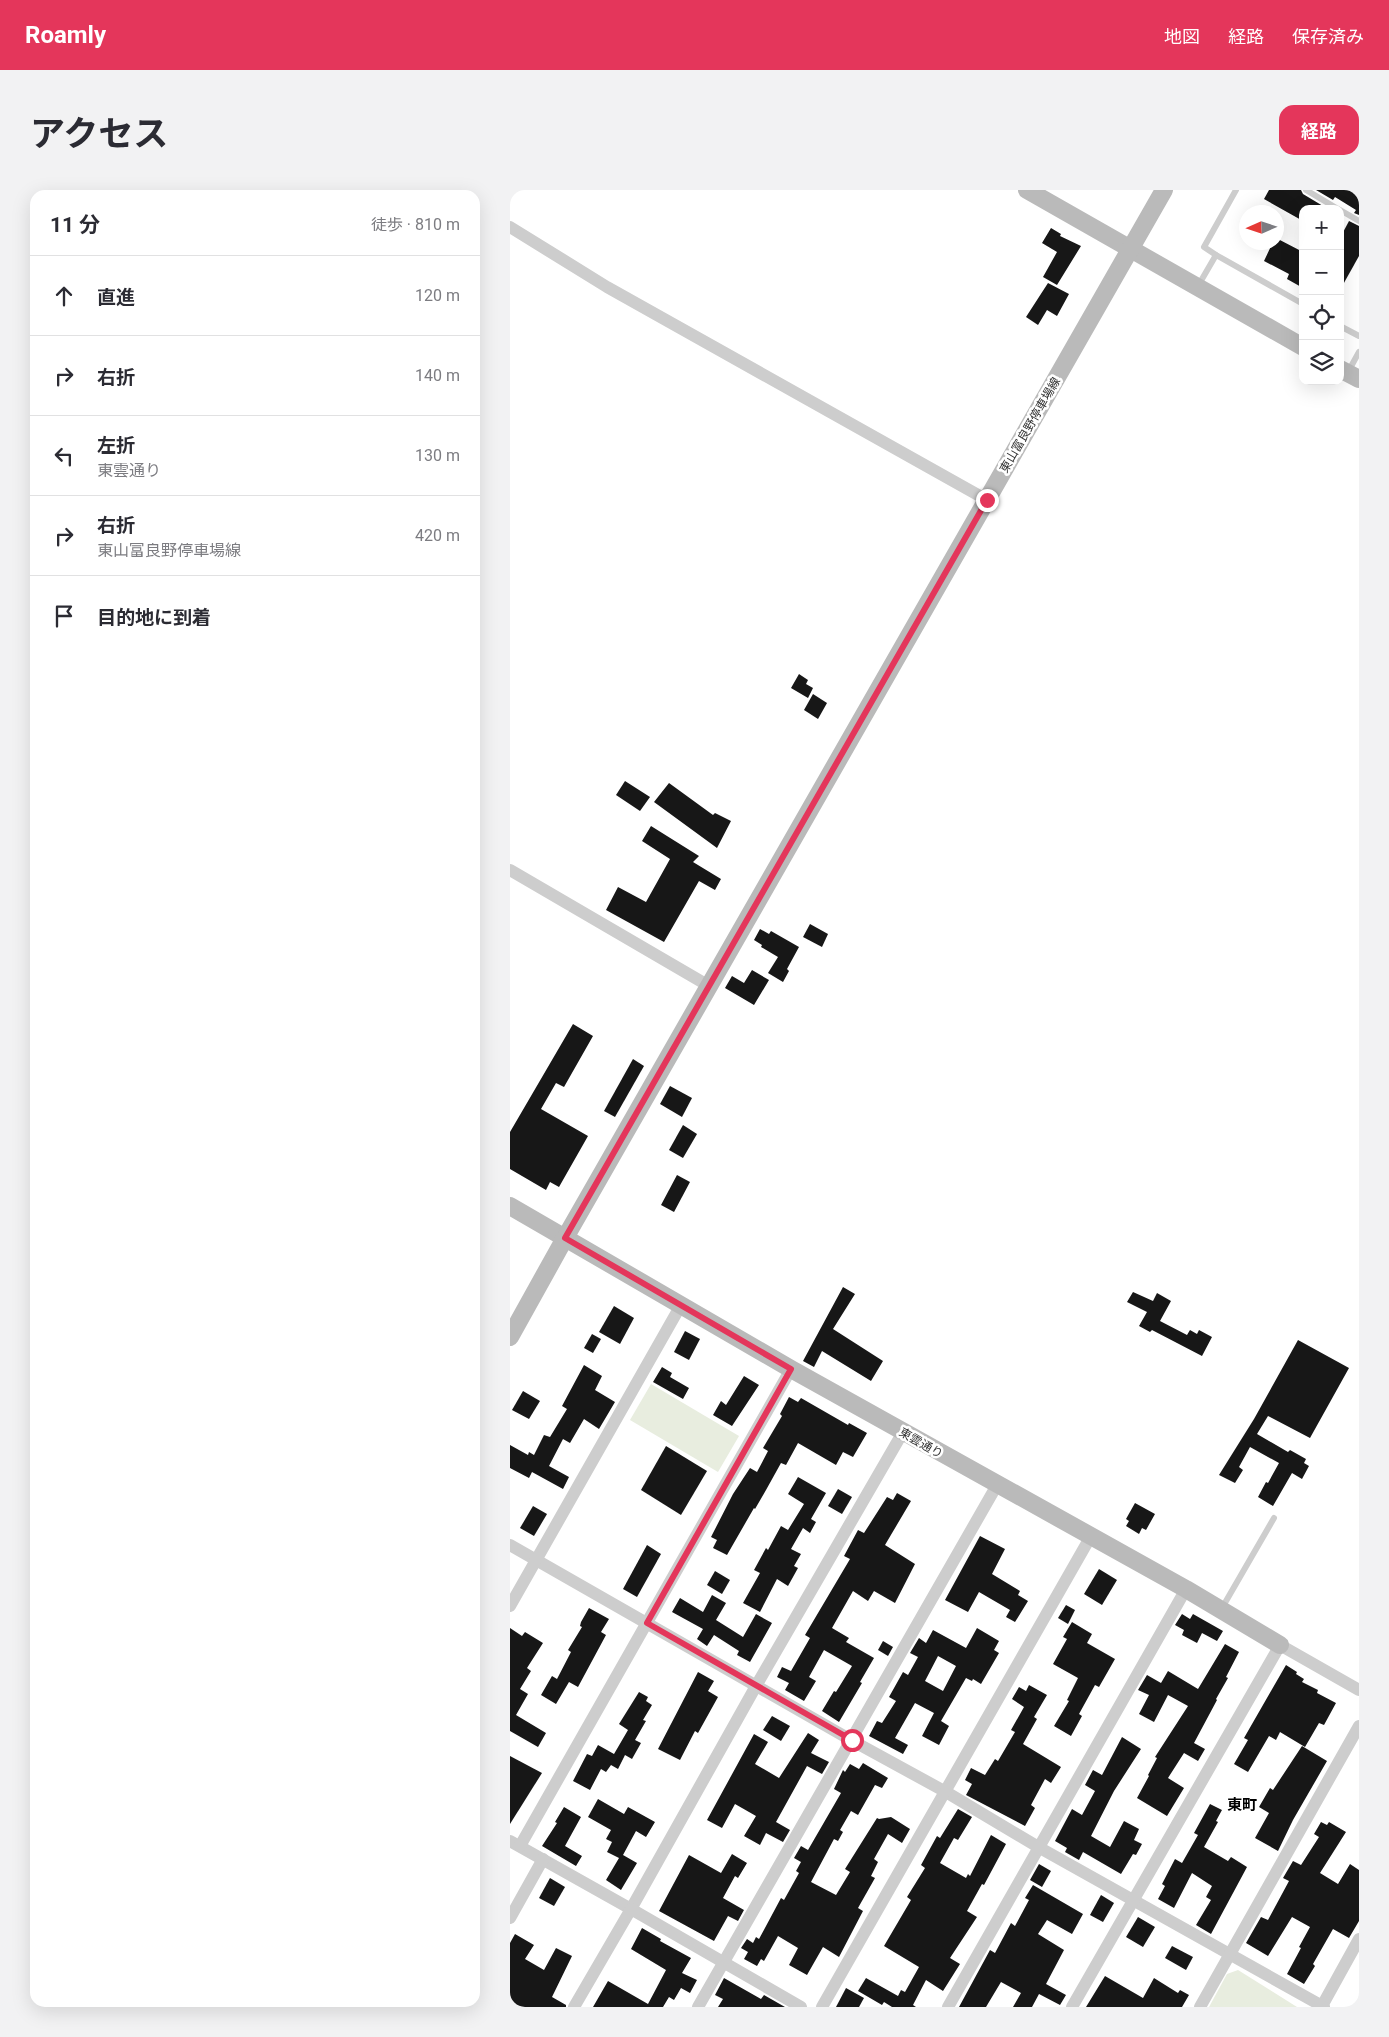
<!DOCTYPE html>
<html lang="ja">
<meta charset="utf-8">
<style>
body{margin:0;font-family:Roboto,"Noto Sans JP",sans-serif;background:#f2f2f3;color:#2b2b33}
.controls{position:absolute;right:15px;top:15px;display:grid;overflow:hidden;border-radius:10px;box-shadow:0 5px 20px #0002}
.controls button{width:45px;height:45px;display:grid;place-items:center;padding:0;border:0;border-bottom:1px solid #e1e1e2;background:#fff;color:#2b2b33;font:25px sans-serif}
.compass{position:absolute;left:729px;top:15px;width:45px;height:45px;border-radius:50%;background:#fff;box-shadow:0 5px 20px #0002;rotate:267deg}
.stop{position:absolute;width:15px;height:15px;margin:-11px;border:4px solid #e4365b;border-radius:50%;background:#fff}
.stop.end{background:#e4365b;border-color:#fff;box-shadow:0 1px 5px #0008}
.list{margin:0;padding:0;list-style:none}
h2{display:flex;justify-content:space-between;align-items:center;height:65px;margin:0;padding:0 20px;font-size:21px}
h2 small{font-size:16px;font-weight:400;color:#7c7c81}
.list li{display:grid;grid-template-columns:32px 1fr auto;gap:15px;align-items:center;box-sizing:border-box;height:80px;padding:0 20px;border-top:1px solid #e1e1e2}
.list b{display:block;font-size:19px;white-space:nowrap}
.list p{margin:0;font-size:16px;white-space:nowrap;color:#7c7c81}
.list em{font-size:16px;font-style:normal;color:#7c7c81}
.icon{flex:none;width:28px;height:28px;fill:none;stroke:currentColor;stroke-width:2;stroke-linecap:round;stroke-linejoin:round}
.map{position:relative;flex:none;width:849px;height:1817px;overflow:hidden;border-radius:15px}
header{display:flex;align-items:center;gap:30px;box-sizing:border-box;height:70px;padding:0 25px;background:#e4365b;color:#fff}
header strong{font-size:24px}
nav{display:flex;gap:28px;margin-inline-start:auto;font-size:18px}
.intro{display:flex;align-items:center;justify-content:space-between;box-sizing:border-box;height:120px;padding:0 30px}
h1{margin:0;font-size:35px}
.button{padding:12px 22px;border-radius:15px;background:#e4365b;color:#fff;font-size:18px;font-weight:700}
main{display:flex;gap:30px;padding:0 30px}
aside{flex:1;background:#fff;border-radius:15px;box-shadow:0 5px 20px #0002}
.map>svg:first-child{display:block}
</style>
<header>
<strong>Roamly</strong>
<nav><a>地図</a><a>経路</a><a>保存済み</a></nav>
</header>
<div class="intro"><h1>アクセス</h1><a class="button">経路</a></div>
<main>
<aside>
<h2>11 分<small>徒歩 · 810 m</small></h2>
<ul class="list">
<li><svg class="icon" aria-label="ahead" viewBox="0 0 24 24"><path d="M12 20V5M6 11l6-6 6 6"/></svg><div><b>直進</b></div><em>120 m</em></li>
<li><svg class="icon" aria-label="right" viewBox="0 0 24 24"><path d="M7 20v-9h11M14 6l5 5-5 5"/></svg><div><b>右折</b></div><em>140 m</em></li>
<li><svg class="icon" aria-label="left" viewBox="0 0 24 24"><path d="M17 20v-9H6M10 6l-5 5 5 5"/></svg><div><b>左折</b><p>東雲通り</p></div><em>130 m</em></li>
<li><svg class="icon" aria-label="right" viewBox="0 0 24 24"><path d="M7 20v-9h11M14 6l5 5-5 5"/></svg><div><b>右折</b><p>東山富良野停車場線</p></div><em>420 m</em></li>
<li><svg class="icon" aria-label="arrive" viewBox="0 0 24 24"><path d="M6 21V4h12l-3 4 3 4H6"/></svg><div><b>目的地に到着</b></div></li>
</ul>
</aside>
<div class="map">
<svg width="849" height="1817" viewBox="0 0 849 1817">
<rect width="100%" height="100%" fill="#fff"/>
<g fill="#e8eddf">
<path d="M141,1194L229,1246L208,1282L120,1230Z"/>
<path d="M728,1780L787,1817H699L717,1784Z"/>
</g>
<g fill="#171717" fill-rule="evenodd">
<path d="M759,0H791L793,4L818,19H793V31L754,9Z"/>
<path d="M806,0H849V25L844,23L846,20L825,7L823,10Z"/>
<path d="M839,31L849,36V66L830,100V48Z"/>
<path d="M541,38L551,44L550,46L571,56L547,95L533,87L547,62L532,53Z"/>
<path d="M766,48L793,62V98L777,89L779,84L754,71L763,52H766Z"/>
<path d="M538,93L559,104L547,126L537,120L528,135L516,127Z"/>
<path d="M289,484L298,490L296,494L303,498L298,508L281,498Z"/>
<path d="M303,504L317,513L308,529L294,520Z"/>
<path d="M115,591L140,607L130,621L106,605Z"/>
<path d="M159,593L203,625L205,623L221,631L207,658L144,612Z"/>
<path d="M141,636L189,666L183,672L211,689L205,700L189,691L154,752L96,720L108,697L136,712L160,669L132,651Z"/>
<path d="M300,734L318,744L312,757L293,747Z"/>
<path d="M250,739L259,744L261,741L289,757L277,779L279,781L273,792L258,783L268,767L251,757L252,755L244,750Z"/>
<path d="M242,780L259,790L244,815L215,798L222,786L234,793Z"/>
<path d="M63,834L83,846L54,897L46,893L31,919L78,946L49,997L40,992L36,1000L0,979V942Z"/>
<path d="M123,869L134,876L105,927L94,921Z"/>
<path d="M160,896L182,908L172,927L150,914Z"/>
<path d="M173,935L187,944L173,968L159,960Z"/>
<path d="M167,985L180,992L164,1022L151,1015Z"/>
<path d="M333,1097L345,1104L323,1139L373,1171L361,1191L312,1161L304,1177L293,1171Z"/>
<path d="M623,1102L643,1111L647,1103L661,1111L650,1131L677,1145L680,1140L687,1144L689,1140L702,1147L692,1166L642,1140L640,1142L629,1136L637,1122L617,1112Z"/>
<path d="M104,1116L124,1128L110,1154L89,1142Z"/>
<path d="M175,1141L190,1149L179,1170L164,1162Z"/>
<path d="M82,1144L91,1149L83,1163L74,1158Z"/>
<path d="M788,1150L839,1178L800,1248L758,1226L747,1244L778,1262L780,1260L796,1269L794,1273L799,1276L792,1289L782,1283L763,1316L748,1307L756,1292L758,1293L769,1273L740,1257L729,1277L733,1280L725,1293L709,1285L744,1229Z"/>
<path d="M74,1175L92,1186L85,1200L105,1212L89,1239L74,1229L60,1253L53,1249L39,1276L59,1287L53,1299L22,1282L19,1288L0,1278V1255L18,1265L19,1262L24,1265L34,1245L40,1247L57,1219L52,1216Z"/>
<path d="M152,1177L162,1183L160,1187L179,1198L173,1209L143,1192Z"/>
<path d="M234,1186L249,1195L222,1236L203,1225L211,1211L216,1215Z"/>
<path d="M13,1201L30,1211L19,1229L2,1220Z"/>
<path d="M279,1207L288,1212L291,1208L338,1235L339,1233L357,1243L343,1267L333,1262L326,1275L288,1253L276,1275L271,1273L256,1300L245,1319L244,1318L217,1365L203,1358L207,1350L201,1347L223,1304L240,1278L247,1282L258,1261L253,1258L272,1226L270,1224Z"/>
<path d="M156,1256L197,1281L171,1325L131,1300Z"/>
<path d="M288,1287L316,1303L301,1329L306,1332L300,1343L293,1338L281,1359L291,1364L284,1376L288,1378L278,1396L267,1389L250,1422L233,1413L250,1383L244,1380L256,1358L258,1360L271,1336L278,1340L294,1314L278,1304Z"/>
<path d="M328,1299L342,1307L332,1324L318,1316Z"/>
<path d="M387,1303L401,1311L375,1355L405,1374L385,1413L364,1401L358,1411L343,1401L322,1438L339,1448L336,1452L364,1468L350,1492L352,1493L329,1532L312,1521L324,1501L326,1502L342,1476L314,1460L299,1487L306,1491L294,1511L275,1500L279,1493L267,1487L272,1477L281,1481L300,1448L295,1445L340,1369L334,1366L348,1340L354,1343L377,1307L383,1310Z"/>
<path d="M625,1313L645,1324L636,1340L632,1338L629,1344L616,1336L619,1331L616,1329Z"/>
<path d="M23,1316L37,1324L24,1346L10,1338Z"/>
<path d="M470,1346L495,1359L482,1384L510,1401L508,1405L518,1411L505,1432L496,1427L500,1420L469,1402L458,1422L435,1410Z"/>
<path d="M137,1355L151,1364L127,1407L113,1399Z"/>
<path d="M589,1379L607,1390L592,1415L574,1404Z"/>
<path d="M205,1381L220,1390L212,1404L197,1395Z"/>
<path d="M202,1405L216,1413L206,1430L233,1447L246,1424L262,1433L240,1472L227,1465L229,1461L204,1445L197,1456L187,1449L193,1439L162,1422L170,1408L193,1422Z"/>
<path d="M556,1415L565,1420L558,1434L548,1428Z"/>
<path d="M79,1418L99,1429L91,1442L96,1445L68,1497L59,1492L46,1514L31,1505L42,1486L47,1489L61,1462L58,1460L72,1437L70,1436L71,1432Z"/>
<path d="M672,1424L680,1429L683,1424L713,1441L707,1451L692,1443L687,1453L672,1445L674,1440L665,1435Z"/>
<path d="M562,1432L582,1444L577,1453L605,1469L589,1497L585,1495L569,1524L572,1526L561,1546L544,1536L559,1511L557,1510L568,1488L543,1474L557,1449L553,1447Z"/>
<path d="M0,1438L12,1446L15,1442L33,1453L17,1478L21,1481L10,1499L18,1504L6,1525L36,1543L28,1557L0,1541Z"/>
<path d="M467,1438L489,1451L484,1460L489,1463L471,1494L463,1489L462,1491L456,1488L431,1531L439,1536L429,1555L412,1546L424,1523L405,1513L385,1548L398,1555L393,1564L359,1546L367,1531L372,1533L386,1511L379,1507L393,1482L398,1485L408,1467L400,1463L409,1448L416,1453L423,1440L456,1458ZM428,1466L446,1476L433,1501L415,1491Z"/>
<path d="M373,1451L383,1457L378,1466L368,1460Z"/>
<path d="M715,1454L729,1462L716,1487L718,1488L706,1509L707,1510L684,1553L695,1559L688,1571L674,1563L658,1588L674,1598L657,1626L627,1608L639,1586L638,1585L647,1568L645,1567L678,1516L658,1505L644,1532L629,1524L639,1505L628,1500L637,1485L651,1493L658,1481L688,1499Z"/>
<path d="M776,1475L787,1482L786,1484L794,1489L792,1492L808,1500L807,1503L826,1513L814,1535L809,1533L795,1557L770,1542L766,1550L759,1546L738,1582L724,1574L738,1550L734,1548Z"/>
<path d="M188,1482L204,1491L198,1501L208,1507L188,1543L185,1541L170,1570L148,1559Z"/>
<path d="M519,1495L537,1505L524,1527L527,1529L513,1554L551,1577L541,1593L535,1589L521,1615L525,1618L515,1636L456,1605L462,1594L455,1590L461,1578L475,1585L485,1569L488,1571L505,1542L501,1540L514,1517L502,1509L509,1497L516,1501Z"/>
<path d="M129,1502L138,1507L136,1511L142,1515L133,1530L136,1531L125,1550L131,1553L122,1569L115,1565L108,1579L101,1575L96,1582L91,1579L80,1600L63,1591L77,1564L82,1566L88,1555L104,1564L118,1540L109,1534Z"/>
<path d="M262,1526L280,1536L271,1551L253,1540Z"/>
<path d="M298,1543L309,1550L301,1563L319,1572L312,1584L297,1576L266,1632L280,1640L273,1652L256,1643L250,1655L234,1646L246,1626L225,1614L212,1638L197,1630L244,1544L258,1552L245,1574L269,1588Z"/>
<path d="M612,1547L631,1559L604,1601L581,1646L600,1657L614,1631L629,1639L624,1650L632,1654L626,1665L623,1664L611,1684L573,1662L569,1670L555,1662L557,1658L545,1651L562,1619L572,1625L585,1601L575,1595L583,1580L592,1585Z"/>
<path d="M792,1556L817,1571L783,1630L768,1661L745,1648L759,1623L749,1617L760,1598L763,1600Z"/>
<path d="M0,1566L32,1583L0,1634Z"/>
<path d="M353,1573L378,1588L372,1598L365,1595L348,1625L341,1621L330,1640L333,1642L328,1651L324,1649L301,1692L326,1705L340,1682L335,1679L367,1628L369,1629L381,1627L400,1639L392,1653L378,1644L364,1669L368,1672L361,1686L365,1688L348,1718L353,1721L329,1767L313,1757L297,1785L279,1775L288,1758L268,1746L254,1771L251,1769L247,1776L234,1769L238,1762L231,1758L237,1749L243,1753L246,1747L249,1749L271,1708L274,1710L289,1683L286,1681L291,1672L284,1668L291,1656L298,1660L331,1603L324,1599L333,1580L335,1582L340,1574L349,1579Z"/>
<path d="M88,1609L114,1624L118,1617L145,1632L136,1647L126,1641L113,1665L127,1673L111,1700L96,1690L109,1668L97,1662L102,1652L96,1649L101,1640L78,1627Z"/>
<path d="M700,1614L712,1620L706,1631L708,1632L694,1657L718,1671L721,1667L737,1677L701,1744L686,1735L701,1710L696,1707L702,1696L682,1683L664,1718L648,1709L655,1696L652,1694L665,1669L672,1673L688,1645L684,1643Z"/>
<path d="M54,1617L71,1627L55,1656L72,1666L66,1676L32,1656L47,1633L45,1632Z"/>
<path d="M448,1619L462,1627L448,1650L444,1648L430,1673L456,1688L458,1684L460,1686L481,1645L496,1654L474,1695L472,1694L457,1721L467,1727L440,1768L450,1774L433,1801L416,1790L403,1815L406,1817H382L374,1812L372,1815L348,1801L356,1788L388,1806L391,1800L395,1802L409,1777L374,1756L401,1710L397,1707L415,1678L411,1675L427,1646L430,1648Z"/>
<path d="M811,1632L817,1635L819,1632L836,1642L810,1683L828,1694L840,1674L849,1680V1731L839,1748L823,1739L803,1774L805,1776L794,1794L777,1784L791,1758L789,1757L800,1737L782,1727L758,1766L736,1753L751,1727L758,1730L779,1691L773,1688L783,1671L791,1675L809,1647L804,1644Z"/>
<path d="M222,1664L237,1673L228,1688L225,1686L213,1708L234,1720L228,1731L218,1726L204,1751L149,1721L179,1665L211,1683Z"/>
<path d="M529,1674L541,1681L532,1697L520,1690Z"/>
<path d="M40,1688L55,1697L44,1716L29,1708Z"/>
<path d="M523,1695L573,1724L562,1744L537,1730L528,1744L554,1760L536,1794L556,1805L550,1815L529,1804L522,1817H503L511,1803L491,1792L476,1817H449L480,1760L485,1763L501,1733L505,1736L519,1710L515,1708Z"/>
<path d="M591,1705L604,1713L593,1732L580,1725Z"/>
<path d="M628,1727L645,1737L633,1757L616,1747Z"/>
<path d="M132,1738L151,1749L150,1751L181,1768L172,1783L187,1790L180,1803L171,1798L164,1810L159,1807L153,1817H83L98,1791L138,1814L156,1780L121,1759Z"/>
<path d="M5,1744L24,1755L15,1769L34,1780L46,1758L62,1766L42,1807L56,1815V1817H0V1753Z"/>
<path d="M662,1756L683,1767L676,1780L655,1768Z"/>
<path d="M595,1786L633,1808L644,1788L668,1803L670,1800L679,1805L672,1817H576Z"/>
<path d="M214,1788L251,1809L254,1805L275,1817H208L213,1809L205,1805Z"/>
<path d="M336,1798L354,1808L349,1817H326Z"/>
</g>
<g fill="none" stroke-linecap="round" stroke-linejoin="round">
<g stroke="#cdcdcd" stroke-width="6">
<path d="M796,0L828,19"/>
<path d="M830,20L849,31"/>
<path d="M706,65L694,57L726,0"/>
<path d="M688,96L706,65L793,114"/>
<path d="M830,136L849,146"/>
<path d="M838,182L849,162"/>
<path d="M712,1418L764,1328"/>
</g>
<g stroke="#cdcdcd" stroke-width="12">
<path d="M0,37L97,97L477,310"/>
<path d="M0,680L199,796"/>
<path d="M0,1355L341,1550L487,1295"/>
<path d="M0,1416L171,1115"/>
<path d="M0,1651L121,1719L246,1496L393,1242"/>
<path d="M10,1656L281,1179"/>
<path d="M0,1728L33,1669"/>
<path d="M812,1816L849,1749"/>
<path d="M64,1817L121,1719L291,1817"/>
<path d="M188,1817L341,1550L436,1602L530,1658L814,1817"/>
<path d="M312,1817L581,1346"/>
<path d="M438,1817L676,1399"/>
<path d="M562,1817L770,1455L849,1500"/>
<path d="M690,1817L849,1536"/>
</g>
<g stroke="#bababa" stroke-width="18">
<path d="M517,0L793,157"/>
<path d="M830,179L849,189"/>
<path d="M0,1016L281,1179L676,1399L770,1455"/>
<path d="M0,1147L55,1048L654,0"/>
</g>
</g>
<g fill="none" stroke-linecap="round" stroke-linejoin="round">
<path stroke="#e4365b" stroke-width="6" d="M342,1550L137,1433L281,1179L55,1048L477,310"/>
</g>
<g text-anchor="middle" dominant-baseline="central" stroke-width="5" stroke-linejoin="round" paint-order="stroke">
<g font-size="12" fill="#303030" stroke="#fff">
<text transform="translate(520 235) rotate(-60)">東山富良野停車場線</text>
<text transform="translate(411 1253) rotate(30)">東雲通り</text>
</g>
<g font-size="15" font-weight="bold" fill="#000" stroke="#fff">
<text x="732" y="1615">東町</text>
</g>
</g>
</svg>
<div class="controls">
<button>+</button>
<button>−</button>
<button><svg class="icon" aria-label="locate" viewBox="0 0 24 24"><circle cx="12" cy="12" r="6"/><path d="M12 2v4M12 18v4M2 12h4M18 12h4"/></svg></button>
<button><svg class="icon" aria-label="layers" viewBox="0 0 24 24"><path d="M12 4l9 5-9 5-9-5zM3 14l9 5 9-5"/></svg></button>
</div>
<svg class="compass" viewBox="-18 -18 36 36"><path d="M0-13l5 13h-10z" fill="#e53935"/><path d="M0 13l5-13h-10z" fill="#7c7c81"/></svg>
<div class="stop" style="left:342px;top:1550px"></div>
<div class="stop end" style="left:477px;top:310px"></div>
</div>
</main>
